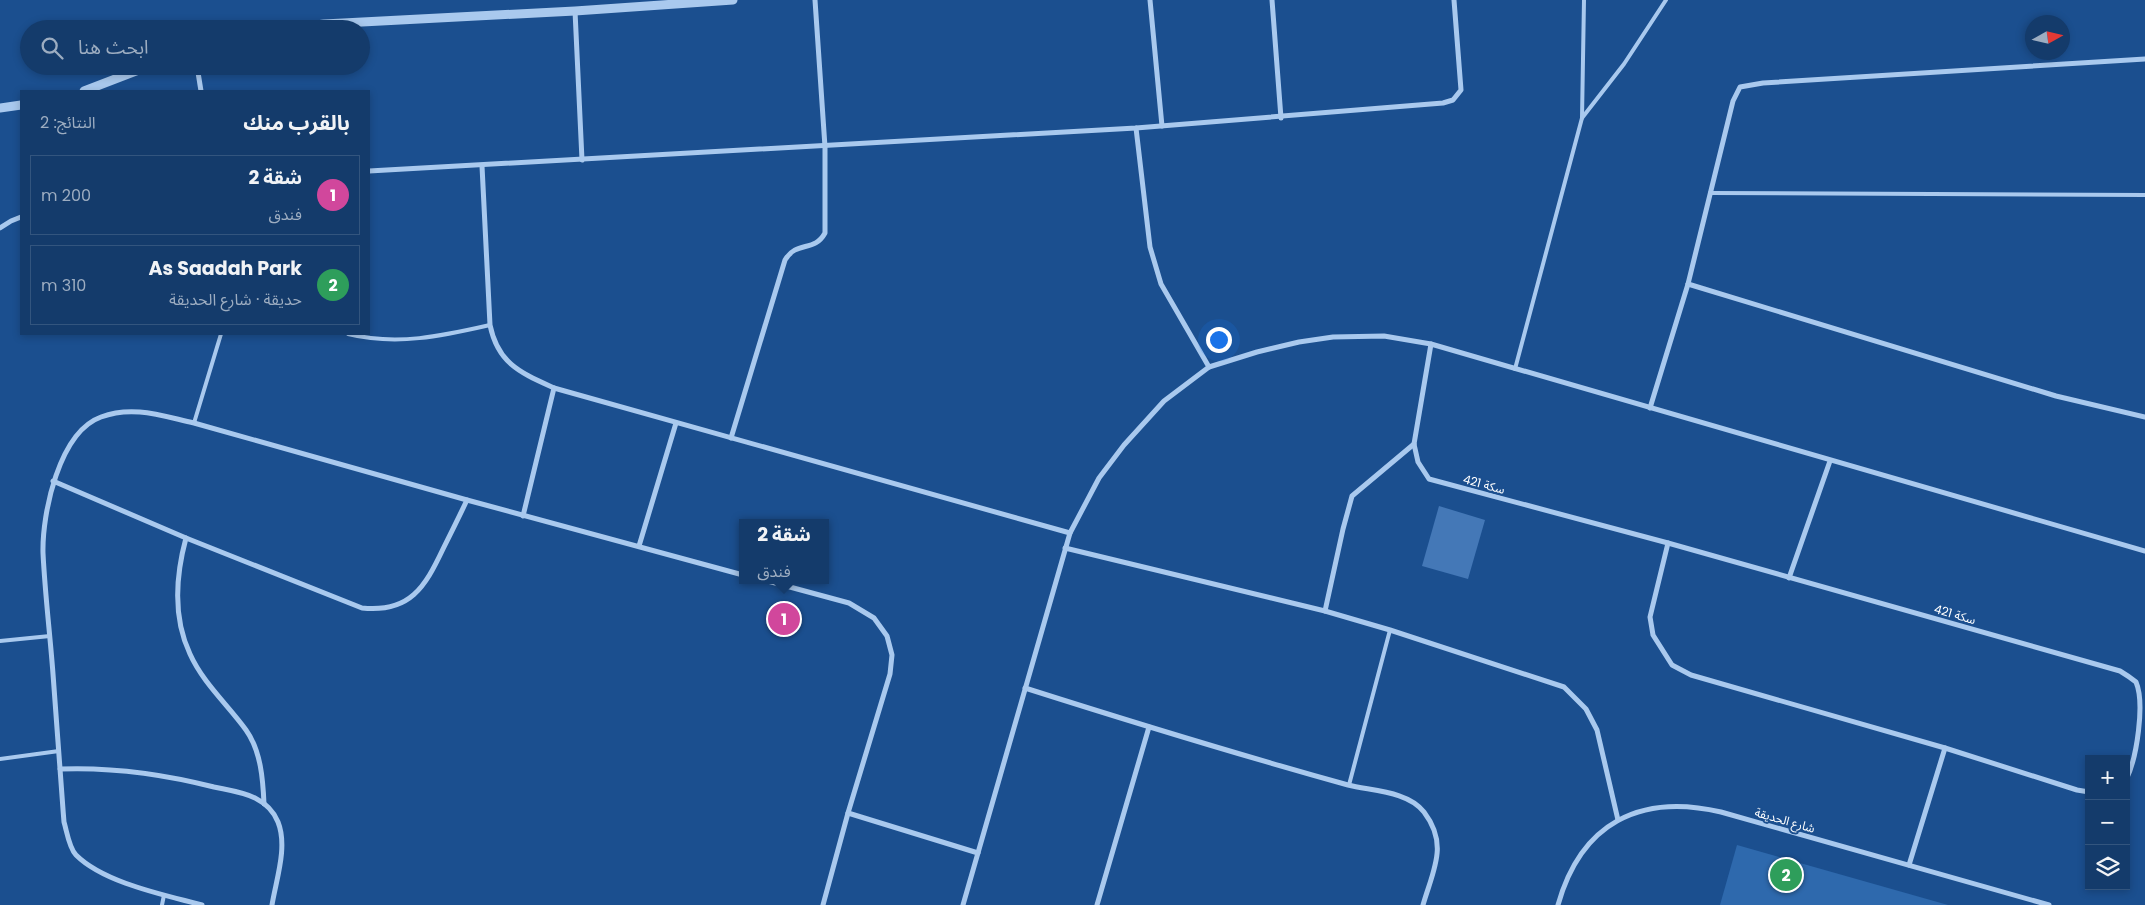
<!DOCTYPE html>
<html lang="ar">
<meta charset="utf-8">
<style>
body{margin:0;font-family:Poppins,"Noto Sans Arabic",sans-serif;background:#214673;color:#f1f3f6;direction:rtl}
.controls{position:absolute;right:15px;bottom:15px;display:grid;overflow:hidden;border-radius:0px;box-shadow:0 2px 8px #0003}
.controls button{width:45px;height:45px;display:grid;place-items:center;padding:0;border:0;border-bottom:1px solid #33557e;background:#143b6b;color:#f1f3f6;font:25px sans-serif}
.compass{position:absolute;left:2025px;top:15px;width:45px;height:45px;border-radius:50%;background:#143b6b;box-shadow:0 2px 8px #0003;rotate:82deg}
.you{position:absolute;left:1218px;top:339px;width:18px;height:18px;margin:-12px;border:4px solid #fff;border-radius:50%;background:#1a73e8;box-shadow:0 0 0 8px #1a73e833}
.badge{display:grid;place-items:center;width:32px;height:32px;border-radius:50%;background:#ea580c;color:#fff;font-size:16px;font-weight:700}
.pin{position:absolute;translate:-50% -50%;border:2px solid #fff;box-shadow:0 1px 5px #0006}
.popup{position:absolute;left:739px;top:519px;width:90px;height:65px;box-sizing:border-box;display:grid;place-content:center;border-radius:0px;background:#143b6b;filter:drop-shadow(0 1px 4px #0005);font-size:16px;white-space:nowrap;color:#9dadc1}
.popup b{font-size:19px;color:#f1f3f6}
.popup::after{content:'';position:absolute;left:50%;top:100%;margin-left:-10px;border:10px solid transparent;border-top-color:#143b6b}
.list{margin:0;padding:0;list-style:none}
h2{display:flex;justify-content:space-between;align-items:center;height:65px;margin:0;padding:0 20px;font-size:21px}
h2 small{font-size:16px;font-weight:400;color:#9dadc1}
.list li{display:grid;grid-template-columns:32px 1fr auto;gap:15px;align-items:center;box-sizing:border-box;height:80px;margin:0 10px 10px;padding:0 10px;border:1px solid #33557e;border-radius:0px}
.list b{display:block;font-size:19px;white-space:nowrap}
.list p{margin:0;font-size:16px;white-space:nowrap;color:#9dadc1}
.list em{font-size:16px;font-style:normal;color:#9dadc1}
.icon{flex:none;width:28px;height:28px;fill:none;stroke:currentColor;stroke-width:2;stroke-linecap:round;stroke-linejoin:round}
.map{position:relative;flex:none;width:2145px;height:905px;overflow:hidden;direction:ltr}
.search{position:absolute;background:#143b6b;box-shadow:0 2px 8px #0003;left:20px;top:20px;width:350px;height:55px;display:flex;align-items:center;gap:12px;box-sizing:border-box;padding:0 18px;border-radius:28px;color:#9dadc1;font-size:19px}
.panel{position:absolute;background:#143b6b;box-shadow:0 2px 8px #0003;left:20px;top:90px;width:350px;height:245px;border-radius:0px;direction:rtl}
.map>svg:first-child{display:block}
</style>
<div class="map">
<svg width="2145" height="905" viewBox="0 0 2145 905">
<rect width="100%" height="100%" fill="#1b4f8f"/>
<path fill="#2e69ad" d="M1737,845L1948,905H1720Z"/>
<path fill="#4478b7" d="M1439,506L1485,520L1468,579L1422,566Z"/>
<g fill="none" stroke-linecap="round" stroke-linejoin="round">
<g stroke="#a9c9ee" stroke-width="4">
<path d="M1582,118L1624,64L1666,0"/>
<path d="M1710,193L2145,195"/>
<path d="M348,334C397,346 442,336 490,325"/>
<path d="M1515,369L1582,118L1584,0"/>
<path d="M194,423L221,334"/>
<path d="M0,641L50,636"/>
<path d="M0,759L59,751"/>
<path d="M1349,785L1390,630"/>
<path d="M162,905L164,895"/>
</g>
<g stroke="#a9c9ee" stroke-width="5">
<path d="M1150,0L1162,126"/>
<path d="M1272,0L1281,118"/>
<path d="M575,11L582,160"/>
<path d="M197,66L201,91"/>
<path d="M1136,128L1150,247L1161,284L1209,367"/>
<path d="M482,166L490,325C498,364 521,373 554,388L1070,533"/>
<path d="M369,171L1136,128L1443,103L1453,100L1461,90L1454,0"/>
<path d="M0,228L11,221L21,217"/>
<path d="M1688,284L2056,396L2145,417"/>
<path d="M1431,344L1414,444L1418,462L1429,479L1668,543L2120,671C2125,674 2131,678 2136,682C2145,703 2137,758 2126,780"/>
<path d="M1650,408L1688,284L1733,101L1740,87L1763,83L2145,59"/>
<path d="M731,438L785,260C797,240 814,253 825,233V147L815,0"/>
<path d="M53,481L186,538L362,608C410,613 425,587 443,549C451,533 459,517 467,500"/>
<path d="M523,516L554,388"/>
<path d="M186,538C176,575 173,618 190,654C203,683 228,705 246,730C261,751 263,780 264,804"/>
<path d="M1668,543L1650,617L1653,635L1672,665L1691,675L1945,748L2077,790L2089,792"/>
<path d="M639,546L676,423"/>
<path d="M1065,548L1325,611L1390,630L1564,687L1586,709L1597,730L1618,820"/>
<path d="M1789,578L1830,461"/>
<path d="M764,580L849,603L874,618L887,636L892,655L890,674L848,813L823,905"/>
<path d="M1325,611L1343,529L1352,496L1414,444"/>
<path d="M1025,688C1132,722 1240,755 1348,785C1372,791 1408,791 1424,812C1449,845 1433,870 1423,905"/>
<path d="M60,769C113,767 163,774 214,787C228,790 243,792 255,798C265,803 274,812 278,822C288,847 276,880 272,905"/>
<path d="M848,813L978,853"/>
<path d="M1909,865L1945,748"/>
<path d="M202,905C165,895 104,883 76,855C69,848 67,832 64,822C60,773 57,724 53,674C50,634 45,594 43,553C42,514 59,432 101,417C133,405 162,416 194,423L467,500L743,575"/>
<path d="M963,905L1070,533L1099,478L1124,445L1164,401L1209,367L1257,352L1299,342L1333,337L1384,336L1431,344L2145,551"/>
<path d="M1097,905L1149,727"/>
<path d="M1558,905C1581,823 1640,793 1721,812L2049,905"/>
</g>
<g stroke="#a9c9ee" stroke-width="9">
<path d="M283,29L324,24L575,11L733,0"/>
<path d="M84,91L149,66"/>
<path d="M0,108L21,105"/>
</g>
</g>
<g text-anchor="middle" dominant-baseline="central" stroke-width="4" stroke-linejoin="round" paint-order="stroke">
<g font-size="12" fill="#fff" stroke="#1b4f8f">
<text transform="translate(1484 484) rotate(15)">سكة 421</text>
<text transform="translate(1955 614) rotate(16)">سكة 421</text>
<text transform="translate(1785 820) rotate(16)">شارع الحديقة</text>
</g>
</g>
</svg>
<div class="controls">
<button>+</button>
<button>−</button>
<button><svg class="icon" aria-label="layers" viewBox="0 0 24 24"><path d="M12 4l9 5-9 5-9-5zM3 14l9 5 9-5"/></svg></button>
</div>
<svg class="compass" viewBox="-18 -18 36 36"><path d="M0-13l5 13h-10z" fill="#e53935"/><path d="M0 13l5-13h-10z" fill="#9dadc1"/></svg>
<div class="you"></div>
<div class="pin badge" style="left:784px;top:619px;background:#d1479c">1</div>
<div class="popup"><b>شقة 2</b>فندق</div>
<div class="pin badge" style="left:1786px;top:875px;background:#2e9e5b">2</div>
<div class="search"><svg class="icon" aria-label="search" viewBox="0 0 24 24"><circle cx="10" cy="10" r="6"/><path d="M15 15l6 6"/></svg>ابحث هنا</div>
<section class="panel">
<h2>بالقرب منك<small>النتائج: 2</small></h2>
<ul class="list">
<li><span class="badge" style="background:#d1479c">1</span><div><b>شقة 2</b><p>فندق</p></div><em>200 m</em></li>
<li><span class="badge" style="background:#2e9e5b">2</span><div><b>As Saadah Park</b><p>حديقة · شارع الحديقة</p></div><em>310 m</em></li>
</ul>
</section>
</div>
